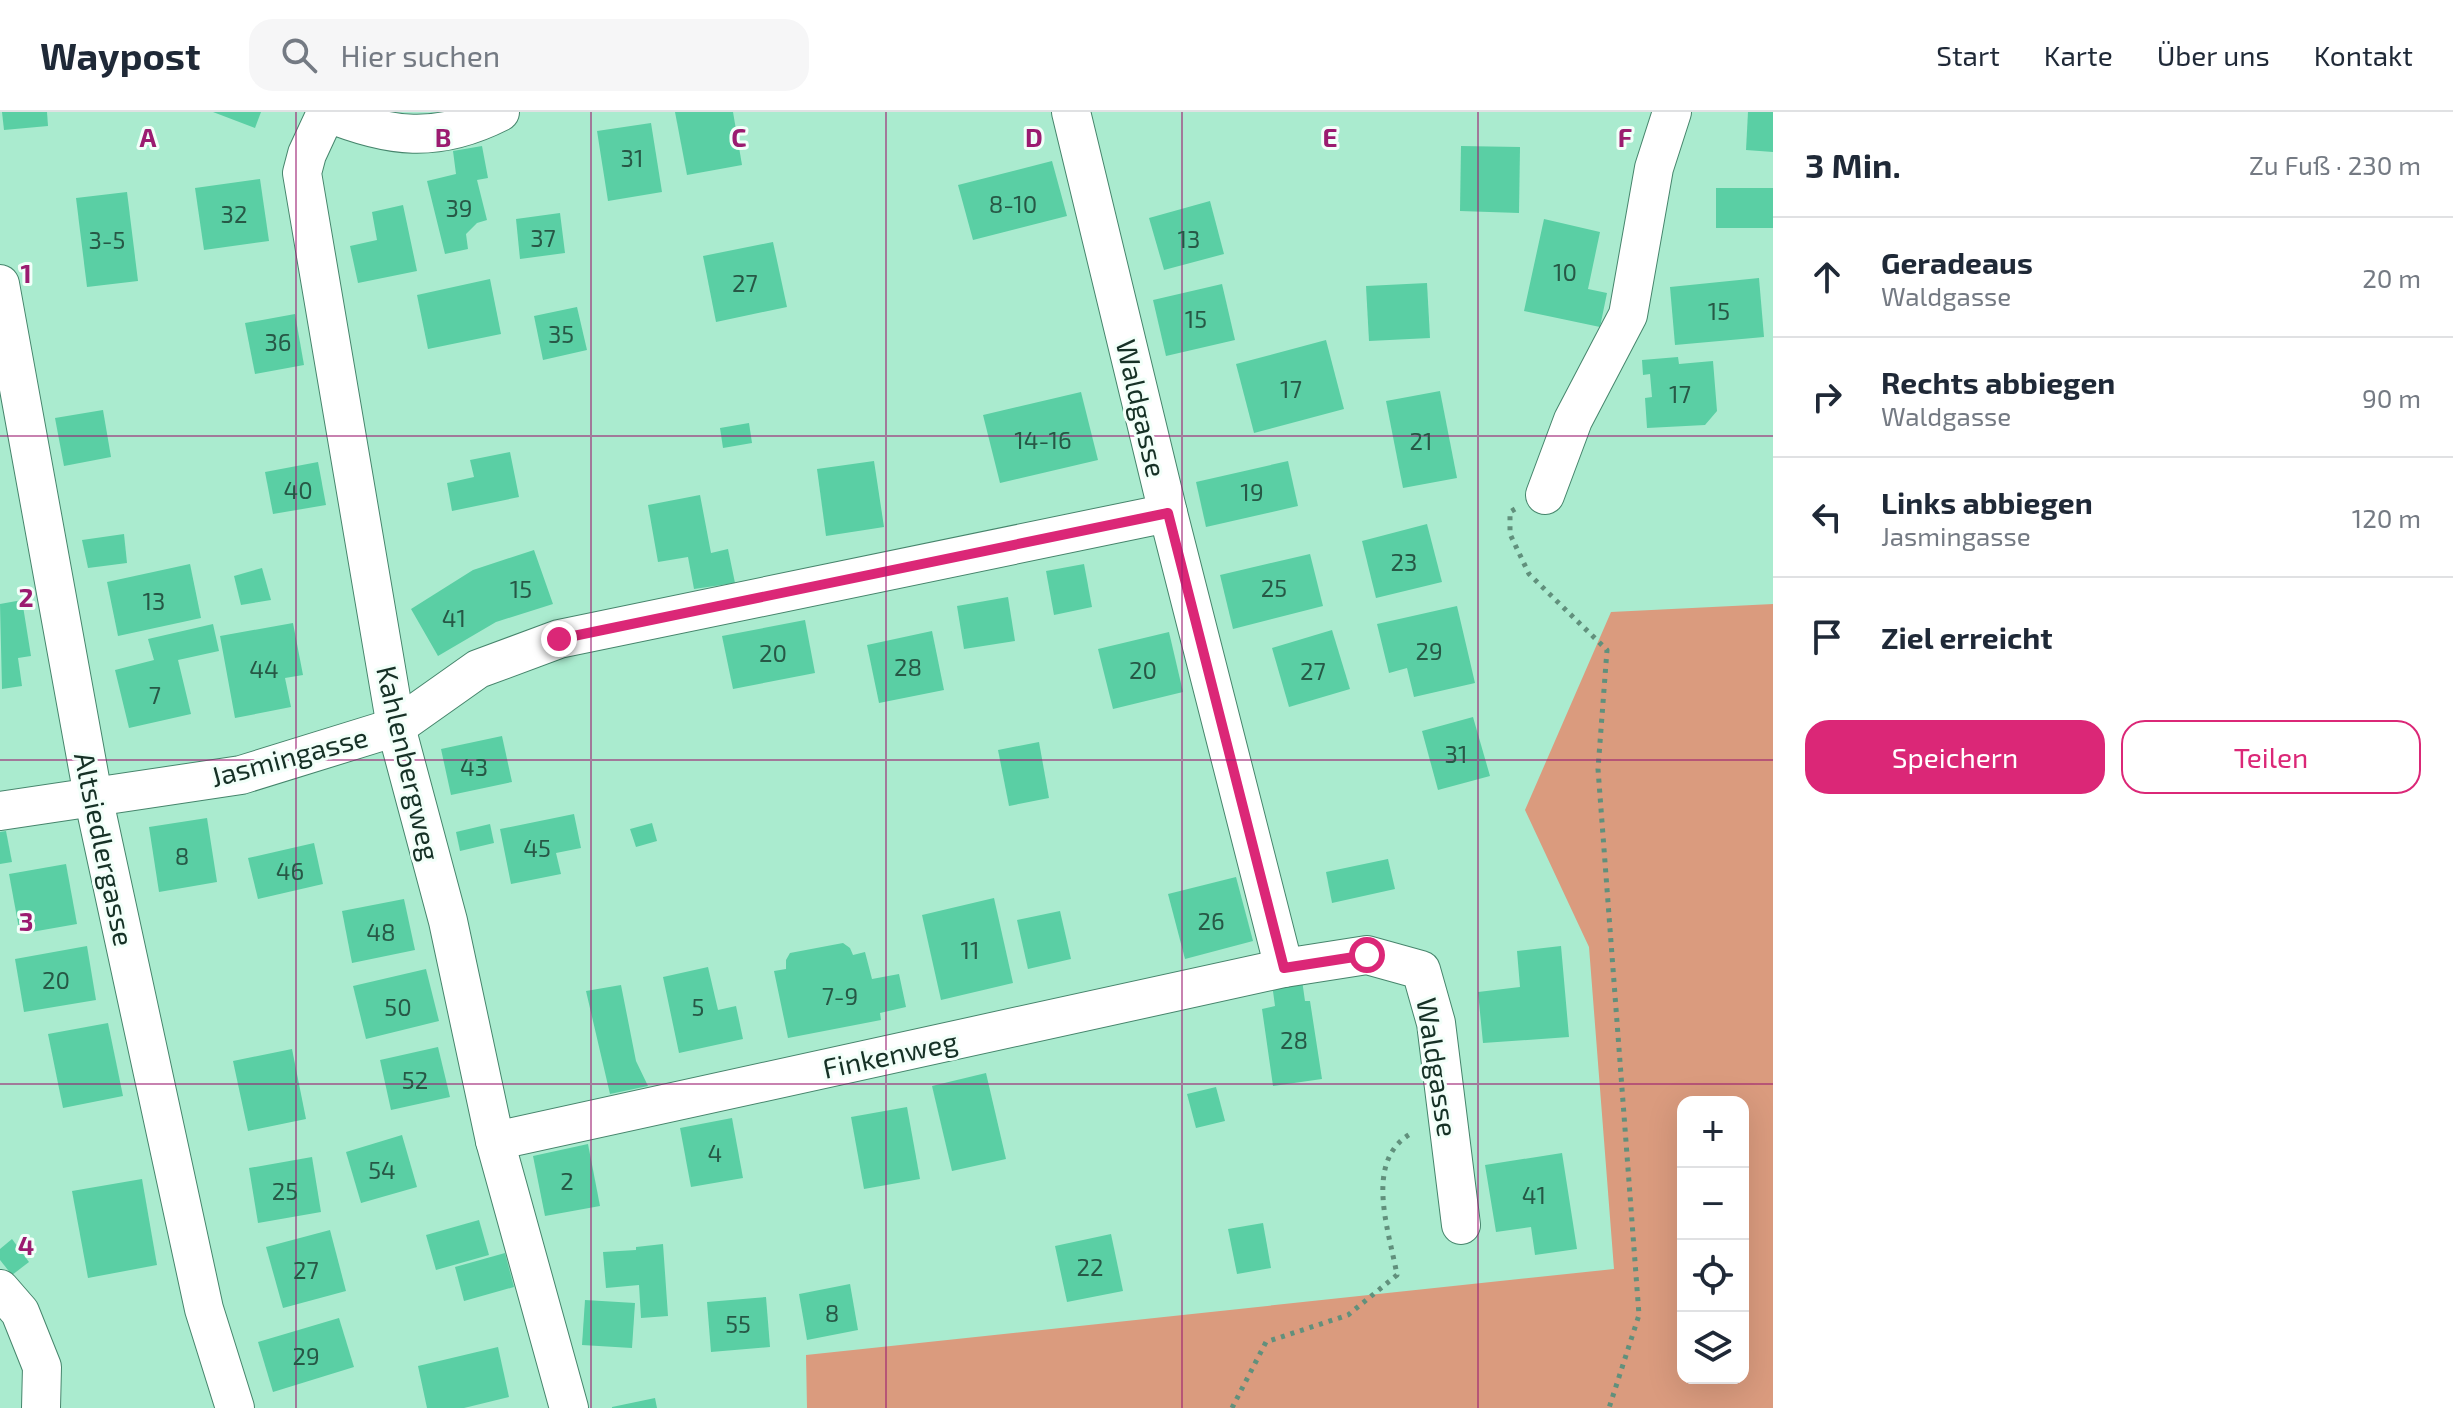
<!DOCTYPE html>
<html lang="de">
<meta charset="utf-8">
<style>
body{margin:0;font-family:"Exo 2",sans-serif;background:#f6f6f7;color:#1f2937}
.controls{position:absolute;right:24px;bottom:24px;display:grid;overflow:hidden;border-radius:16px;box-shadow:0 8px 32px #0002}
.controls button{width:72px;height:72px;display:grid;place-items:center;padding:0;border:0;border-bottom:2px solid #e0e1e3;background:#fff;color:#1f2937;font:40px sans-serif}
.stop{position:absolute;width:24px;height:24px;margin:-18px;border:6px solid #db2777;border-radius:50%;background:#fff}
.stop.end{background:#db2777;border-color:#fff;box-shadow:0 2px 8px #0008}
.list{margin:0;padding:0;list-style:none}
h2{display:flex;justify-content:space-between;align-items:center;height:104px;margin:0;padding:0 32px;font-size:34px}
h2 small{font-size:26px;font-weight:400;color:#747a83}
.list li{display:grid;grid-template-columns:52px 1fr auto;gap:24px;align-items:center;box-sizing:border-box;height:120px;padding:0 32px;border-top:2px solid #e0e1e3}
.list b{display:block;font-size:30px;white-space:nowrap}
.list p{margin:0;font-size:26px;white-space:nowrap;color:#747a83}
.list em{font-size:26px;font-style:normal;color:#747a83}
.actions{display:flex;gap:16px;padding:24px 32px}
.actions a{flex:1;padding:18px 0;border:2px solid #db2777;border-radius:24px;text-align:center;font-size:28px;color:#db2777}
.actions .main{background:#db2777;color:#fff}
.icon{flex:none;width:44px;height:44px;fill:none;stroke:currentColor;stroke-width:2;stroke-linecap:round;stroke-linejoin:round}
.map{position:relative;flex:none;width:1773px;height:1296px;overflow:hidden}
header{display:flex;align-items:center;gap:48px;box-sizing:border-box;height:112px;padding:0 40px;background:#fff;border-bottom:2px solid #e0e1e3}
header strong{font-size:38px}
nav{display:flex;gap:44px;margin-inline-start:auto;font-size:28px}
.search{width:560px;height:72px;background:#f6f6f7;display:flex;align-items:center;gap:20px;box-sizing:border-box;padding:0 28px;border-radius:24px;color:#747a83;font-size:30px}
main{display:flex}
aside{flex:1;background:#fff}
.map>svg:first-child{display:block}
</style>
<header>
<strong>Waypost</strong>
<div class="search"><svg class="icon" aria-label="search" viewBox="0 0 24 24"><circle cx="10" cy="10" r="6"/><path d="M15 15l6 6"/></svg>Hier suchen</div>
<nav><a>Start</a><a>Karte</a><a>Über uns</a><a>Kontakt</a></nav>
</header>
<main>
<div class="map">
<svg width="1773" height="1296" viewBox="0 0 1773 1296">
<rect width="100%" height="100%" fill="#aaebcf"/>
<path fill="#da9b7e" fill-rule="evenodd" d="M1773,492V1296H807L806,1243L1614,1157L1589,835L1525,698L1611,500ZM1683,990H1743V1266H1683Z"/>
<g fill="#5acfa4">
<path d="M2,0H47L48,14L4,18Z"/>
<path d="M213,0H261L255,16Z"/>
<path d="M675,0H733L742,53L687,63Z"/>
<path d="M1748,0H1773V40L1746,38Z"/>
<path d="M651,11L662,80L608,89L597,19Z"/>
<path d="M482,34L488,66L477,68L487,108L477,111L466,122L468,137L445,142L427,69L456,62L453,39Z"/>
<path d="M1461,34L1520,35L1519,101L1460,99Z"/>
<path d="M1052,49L1067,104L973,128L958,73Z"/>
<path d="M260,67L269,129L204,138L195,76Z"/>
<rect x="1716" y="76" width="57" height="40"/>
<path d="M127,80L138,169L87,175L76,86Z"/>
<path d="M1210,89L1224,142L1164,158L1149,106Z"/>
<path d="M403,93L417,159L358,171L350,134L377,128L372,100Z"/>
<path d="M560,101L565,141L520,147L516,107Z"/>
<path d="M1544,107L1600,120L1588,177L1607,181L1600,215L1524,199Z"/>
<path d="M773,130L787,195L716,210L703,144Z"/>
<path d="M1759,166L1764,225L1675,233L1670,175Z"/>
<path d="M490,167L501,222L428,237L417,183Z"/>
<path d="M1427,171L1430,226L1369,229L1366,174Z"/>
<path d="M1222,172L1235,228L1166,244L1153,188Z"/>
<path d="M577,195L587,238L543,248L534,204Z"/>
<path d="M295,202L304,253L255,262L245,211Z"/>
<path d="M1326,228L1344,297L1254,321L1236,252Z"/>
<path d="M1678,245L1679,252L1713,249L1717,299L1705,313L1647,316L1645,286L1652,285L1650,262L1643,263L1642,248Z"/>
<path d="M1440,279L1457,366L1403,376L1386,289Z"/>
<path d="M1081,280L1098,348L1000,371L983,303Z"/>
<path d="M103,298L111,345L64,354L55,306Z"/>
<path d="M749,311L752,331L723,336L720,316Z"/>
<path d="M510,340L519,385L452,399L447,371L474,365L470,348Z"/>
<path d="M874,349L884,415L826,424L817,357Z"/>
<path d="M1288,349L1298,394L1206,415L1196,370Z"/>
<path d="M318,350L326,393L273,402L265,360Z"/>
<path d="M700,383L711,441L728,437L735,471L694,477L688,445L658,450L648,393Z"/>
<path d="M1427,412L1442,470L1376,486L1362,429Z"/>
<path d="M124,422L127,451L88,456L82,428Z"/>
<path d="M534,438L553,492L496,510L438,544L411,497L473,458Z"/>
<path d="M1310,442L1323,494L1233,517L1220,463Z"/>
<path d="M190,452L201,506L118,524L107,470Z"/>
<path d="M1084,452L1092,495L1054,503L1046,459Z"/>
<path d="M262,456L271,488L241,493L234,464Z"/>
<path d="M1008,485L1015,529L964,537L957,494Z"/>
<path d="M22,488L31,544L18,546L22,574L2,577L0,492Z"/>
<path d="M1457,494L1475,571L1414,585L1407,556L1389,561L1377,512Z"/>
<path d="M805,508L815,561L733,577L722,524Z"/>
<path d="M293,511L303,563L285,566L291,595L235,606L220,524Z"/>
<path d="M213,512L219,539L178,548L191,602L129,616L115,558L154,548L148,527Z"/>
<path d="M1332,518L1350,577L1289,595L1272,536Z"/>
<path d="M932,519L944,578L879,591L867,533Z"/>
<path d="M1169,520L1183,580L1113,597L1098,537Z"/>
<path d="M1473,605L1490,664L1438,678L1422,619Z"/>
<path d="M502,624L512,670L451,683L441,637Z"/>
<path d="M1039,630L1049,686L1009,694L998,638Z"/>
<path d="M574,702L581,736L556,741L561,762L511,772L500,717Z"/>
<path d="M207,706L217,770L159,780L149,715Z"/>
<path d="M652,711L657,729L636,735L630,717Z"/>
<path d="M490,712L494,731L460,739L456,720Z"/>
<path d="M6,719L12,750L0,752V720Z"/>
<path d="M314,731L323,772L258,787L248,746Z"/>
<path d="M1388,747L1395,777L1332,791L1326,760Z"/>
<path d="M66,752L77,812L20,822L9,762Z"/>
<path d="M1236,765L1253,829L1185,847L1168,782Z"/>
<path d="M994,786L1013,871L941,888L922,803Z"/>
<path d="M404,787L415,838L352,851L342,799Z"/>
<path d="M1060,799L1071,847L1028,857L1017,808Z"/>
<path d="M843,831L850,836L853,843L865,840L872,867L899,862L906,895L880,901L881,908L788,926L774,859L786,857V848L790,841Z"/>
<path d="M87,834L96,888L24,900L15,847Z"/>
<path d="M1561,834L1569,925L1483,931L1478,880L1520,875L1517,839Z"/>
<path d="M708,855L718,898L736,894L743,927L679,941L663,865Z"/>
<path d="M426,857L439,909L366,927L353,874Z"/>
<path d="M1302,868L1305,889H1310L1322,967L1273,974L1262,897L1275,894L1272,872Z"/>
<path d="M621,873L636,949L648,974L610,982L586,879Z"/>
<path d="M108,911L123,984L63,996L48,922Z"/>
<path d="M438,935L450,985L391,998L380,948Z"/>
<path d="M292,937L306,1007L248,1019L233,949Z"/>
<path d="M986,961L1006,1047L952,1059L932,974Z"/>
<path d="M1216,975L1225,1009L1196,1016L1187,982Z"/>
<path d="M907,995L920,1067L864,1077L851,1005Z"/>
<path d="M732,1006L743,1066L691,1075L680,1016Z"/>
<path d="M402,1023L417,1075L361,1091L346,1040Z"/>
<path d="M588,1032L600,1094L545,1104L533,1044Z"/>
<path d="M1562,1041L1577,1137L1535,1143L1531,1115L1496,1120L1485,1053Z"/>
<path d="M312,1045L321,1100L258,1111L249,1056Z"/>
<path d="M142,1067L157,1153L88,1166L72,1079Z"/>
<path d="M479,1108L489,1143L436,1158L426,1123Z"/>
<path d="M1263,1111L1271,1156L1237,1162L1228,1117Z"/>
<path d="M330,1118L346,1179L283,1196L266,1135Z"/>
<path d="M1111,1122L1123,1179L1067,1190L1055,1134Z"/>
<path d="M12,1127L29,1150L12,1163L0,1148V1137Z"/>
<path d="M663,1132L668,1204L641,1206L639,1173L606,1176L603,1140L636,1138V1135Z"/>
<path d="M505,1141L514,1175L464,1189L455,1155Z"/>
<path d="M850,1172L858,1218L807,1228L799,1182Z"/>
<path d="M766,1185L770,1235L711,1240L707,1190Z"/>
<path d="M585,1188L635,1191L632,1236L582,1233Z"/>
<path d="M339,1206L354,1255L273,1280L258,1230Z"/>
<path d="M498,1235L509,1285L464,1296H427L418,1254Z"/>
<path d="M655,1286L657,1296H612V1295Z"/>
</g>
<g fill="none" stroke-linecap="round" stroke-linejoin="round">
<defs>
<g id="minor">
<path d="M326,0C389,26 437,32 500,0"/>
<path d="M1071,0L1168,401L1284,856L1367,843L1421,858L1436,911L1461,1113"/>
<path d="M326,1L307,42L302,61L396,615L448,809L495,1029L569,1296"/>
<path d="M0,172L93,684L204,1197L235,1296"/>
<path d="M1545,383L1573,308L1628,203L1654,56L1672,0"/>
<path d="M0,699L241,663L396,615L478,557L559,527L1168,401"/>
<path d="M495,1029L1284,856"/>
<path d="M0,1177L20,1200L42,1255L41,1296"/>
</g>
</defs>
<use href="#minor" stroke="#46856c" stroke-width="40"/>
<g stroke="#61907c" stroke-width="5" stroke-dasharray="4 6" stroke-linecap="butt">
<path d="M1515,397L1510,400V422L1529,462L1607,538L1598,657L1639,1203L1609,1296"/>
<path d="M1232,1296L1266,1230L1348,1203L1397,1163C1389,1118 1362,1046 1414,1020"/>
</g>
<use href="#minor" stroke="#fff" stroke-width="38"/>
</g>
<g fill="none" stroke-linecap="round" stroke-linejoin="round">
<path stroke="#db2777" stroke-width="10" d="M559,527L1168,401L1284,856L1367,843"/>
</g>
<path fill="none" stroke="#9b1b70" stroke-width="2" stroke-opacity="0.55" d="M296,0V1296M591,0V1296M886,0V1296M1182,0V1296M1478,0V1296M0,324H1773M0,648H1773M0,972H1773"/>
<g text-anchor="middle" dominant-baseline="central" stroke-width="6" stroke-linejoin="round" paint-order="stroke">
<g font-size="24" fill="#275846">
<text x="632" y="45">31</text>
<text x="1013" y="91">8-10</text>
<text x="459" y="95">39</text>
<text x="234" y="101">32</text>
<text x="543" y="125">37</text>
<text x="1189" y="126">13</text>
<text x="107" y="127">3-5</text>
<text x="1565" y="159">10</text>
<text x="745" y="170">27</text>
<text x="1719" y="198">15</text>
<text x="1196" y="206">15</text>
<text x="561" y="221">35</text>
<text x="278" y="229">36</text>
<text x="1291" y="276">17</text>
<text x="1680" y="281">17</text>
<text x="1043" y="327">14-16</text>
<text x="1421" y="328">21</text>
<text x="298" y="377">40</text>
<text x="1252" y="379">19</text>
<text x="1404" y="449">23</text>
<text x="1274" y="475">25</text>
<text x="521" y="476">15</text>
<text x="154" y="488">13</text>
<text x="454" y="505">41</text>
<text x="1429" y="538">29</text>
<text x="773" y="540">20</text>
<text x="908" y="554">28</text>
<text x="264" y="556">44</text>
<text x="1143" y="557">20</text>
<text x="1313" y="558">27</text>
<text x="155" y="582">7</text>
<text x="1456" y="641">31</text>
<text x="474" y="654">43</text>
<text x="537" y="735">45</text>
<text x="182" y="743">8</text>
<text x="290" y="758">46</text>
<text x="1211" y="808">26</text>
<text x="381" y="819">48</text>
<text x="970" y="837">11</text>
<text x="56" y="867">20</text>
<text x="840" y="883">7-9</text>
<text x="398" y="894">50</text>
<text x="698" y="894">5</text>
<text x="1294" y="927">28</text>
<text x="415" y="967">52</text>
<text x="715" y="1040">4</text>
<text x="382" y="1057">54</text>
<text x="567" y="1068">2</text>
<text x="285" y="1078">25</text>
<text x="1534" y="1082">41</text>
<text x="1090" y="1154">22</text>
<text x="306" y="1157">27</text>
<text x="832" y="1200">8</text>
<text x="738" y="1211">55</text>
<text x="306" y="1243">29</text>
</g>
<g font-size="28" fill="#163126" stroke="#f2fff9">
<text transform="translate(1142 296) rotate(77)">Waldgasse</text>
<text transform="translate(289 644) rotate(-15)">Jasmingasse</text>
<text transform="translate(409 651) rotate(77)">Kahlenbergweg</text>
<text transform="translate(105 737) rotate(78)">Altsiedlergasse</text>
<text transform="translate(890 942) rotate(-12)">Finkenweg</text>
<text transform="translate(1438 955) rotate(81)">Waldgasse</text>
</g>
</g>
<g font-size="26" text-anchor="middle" font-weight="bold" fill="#9b1b70" stroke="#f2fff9" stroke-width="6" stroke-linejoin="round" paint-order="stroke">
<text x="148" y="35">A</text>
<text x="443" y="35">B</text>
<text x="739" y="35">C</text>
<text x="1034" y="35">D</text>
<text x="1330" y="35">E</text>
<text x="1625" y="35">F</text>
<text x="26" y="171">1</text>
<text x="26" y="495">2</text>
<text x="26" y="819">3</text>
<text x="26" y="1143">4</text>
</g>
</svg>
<div class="controls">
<button>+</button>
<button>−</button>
<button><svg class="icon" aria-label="locate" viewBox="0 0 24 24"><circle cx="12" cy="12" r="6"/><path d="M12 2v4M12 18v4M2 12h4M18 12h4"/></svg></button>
<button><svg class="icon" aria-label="layers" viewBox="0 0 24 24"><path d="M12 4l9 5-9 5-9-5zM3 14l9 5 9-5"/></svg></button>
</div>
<div class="stop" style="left:1367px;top:843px"></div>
<div class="stop end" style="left:559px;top:527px"></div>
</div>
<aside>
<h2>3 Min.<small>Zu Fuß · 230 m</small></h2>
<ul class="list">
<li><svg class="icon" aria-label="ahead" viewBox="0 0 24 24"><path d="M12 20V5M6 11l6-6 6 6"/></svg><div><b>Geradeaus</b><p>Waldgasse</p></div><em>20 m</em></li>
<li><svg class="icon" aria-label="right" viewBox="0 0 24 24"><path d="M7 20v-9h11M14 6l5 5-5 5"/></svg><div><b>Rechts abbiegen</b><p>Waldgasse</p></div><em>90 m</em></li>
<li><svg class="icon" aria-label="left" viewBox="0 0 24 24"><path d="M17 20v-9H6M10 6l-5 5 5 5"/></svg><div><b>Links abbiegen</b><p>Jasmingasse</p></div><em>120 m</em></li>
<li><svg class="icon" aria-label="arrive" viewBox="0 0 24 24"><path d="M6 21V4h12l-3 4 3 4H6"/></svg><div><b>Ziel erreicht</b></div></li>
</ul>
<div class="actions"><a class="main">Speichern</a><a>Teilen</a></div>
</aside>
</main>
